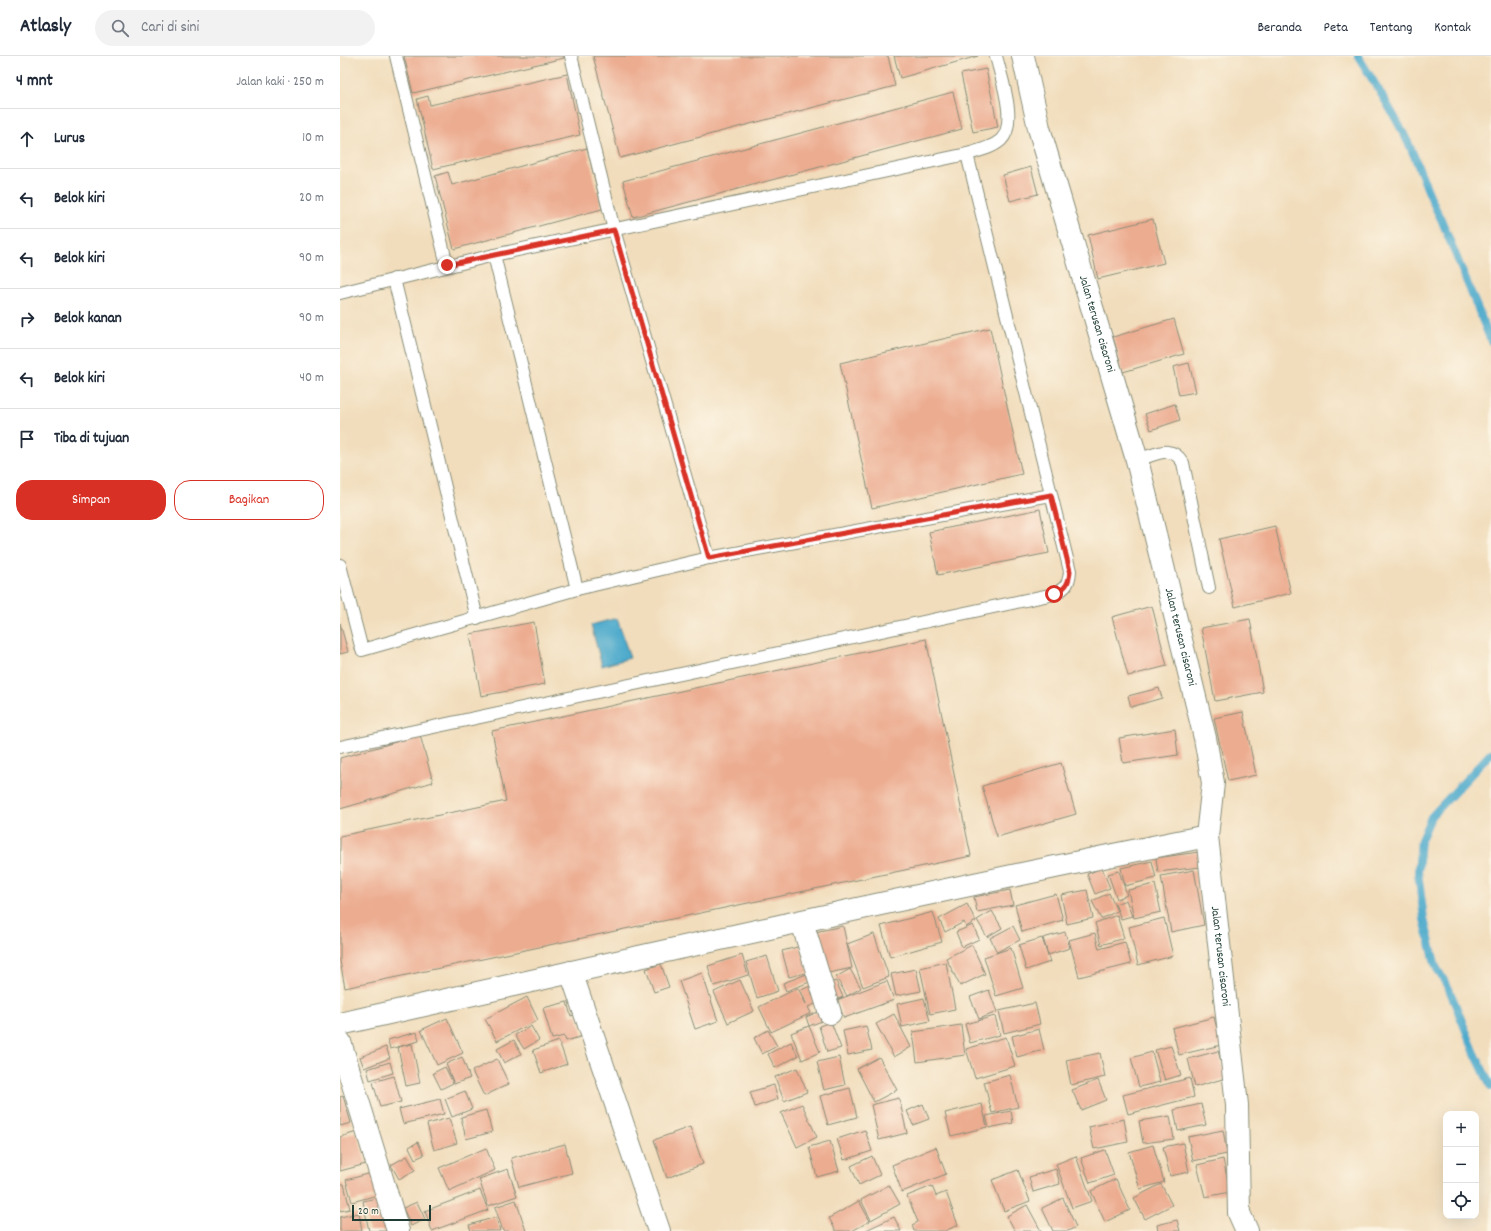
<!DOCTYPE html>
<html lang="id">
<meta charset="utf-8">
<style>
body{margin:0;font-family:Dekko,sans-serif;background:#f2f2f3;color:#1f2937}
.controls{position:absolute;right:12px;bottom:12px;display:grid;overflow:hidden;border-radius:8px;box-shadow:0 4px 16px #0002}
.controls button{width:36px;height:36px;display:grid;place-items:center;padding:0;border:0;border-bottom:1px solid #e0e1e3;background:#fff;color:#1f2937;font:20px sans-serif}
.scale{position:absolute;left:12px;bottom:10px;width:79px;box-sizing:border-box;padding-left:4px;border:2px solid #1f3d34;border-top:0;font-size:11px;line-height:14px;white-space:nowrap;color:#1f3d34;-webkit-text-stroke:3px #fcf5e5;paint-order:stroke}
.stop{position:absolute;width:12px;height:12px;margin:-9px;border:3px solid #d93025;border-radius:50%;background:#fff}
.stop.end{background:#d93025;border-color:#fff;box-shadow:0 1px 4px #0008}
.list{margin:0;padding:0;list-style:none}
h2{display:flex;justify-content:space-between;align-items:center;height:52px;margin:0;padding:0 16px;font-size:17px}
h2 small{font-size:13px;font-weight:400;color:#747a83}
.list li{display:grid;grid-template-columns:26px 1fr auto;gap:12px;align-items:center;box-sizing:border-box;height:60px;padding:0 16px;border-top:1px solid #e0e1e3}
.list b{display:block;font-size:15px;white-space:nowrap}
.list em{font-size:13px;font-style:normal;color:#747a83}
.actions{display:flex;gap:8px;padding:12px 16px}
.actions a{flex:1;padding:9px 0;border:1px solid #d93025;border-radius:16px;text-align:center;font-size:14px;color:#d93025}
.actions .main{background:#d93025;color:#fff}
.icon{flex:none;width:22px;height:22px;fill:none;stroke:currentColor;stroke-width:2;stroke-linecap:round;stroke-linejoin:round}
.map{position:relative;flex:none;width:1151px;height:1175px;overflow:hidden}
header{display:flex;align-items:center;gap:24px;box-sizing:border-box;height:56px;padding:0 20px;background:#fff;border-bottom:1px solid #e0e1e3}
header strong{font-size:19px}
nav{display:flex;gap:22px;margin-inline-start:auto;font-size:14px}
.search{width:280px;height:36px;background:#f2f2f3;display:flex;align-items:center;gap:10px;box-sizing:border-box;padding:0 14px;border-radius:22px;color:#747a83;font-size:15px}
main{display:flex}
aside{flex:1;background:#fff}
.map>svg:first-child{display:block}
</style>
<header>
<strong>Atlasly</strong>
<div class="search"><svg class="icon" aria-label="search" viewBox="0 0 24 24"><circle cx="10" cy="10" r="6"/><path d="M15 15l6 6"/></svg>Cari di sini</div>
<nav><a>Beranda</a><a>Peta</a><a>Tentang</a><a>Kontak</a></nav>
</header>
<main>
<aside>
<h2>4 mnt<small>Jalan kaki · 250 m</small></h2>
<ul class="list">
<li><svg class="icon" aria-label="ahead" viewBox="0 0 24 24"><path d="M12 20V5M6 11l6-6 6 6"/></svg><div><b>Lurus</b></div><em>10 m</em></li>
<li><svg class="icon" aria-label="left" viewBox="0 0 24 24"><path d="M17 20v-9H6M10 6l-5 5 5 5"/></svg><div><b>Belok kiri</b></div><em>20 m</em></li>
<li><svg class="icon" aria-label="left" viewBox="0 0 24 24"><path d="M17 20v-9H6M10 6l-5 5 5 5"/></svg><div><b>Belok kiri</b></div><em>90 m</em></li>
<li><svg class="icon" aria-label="right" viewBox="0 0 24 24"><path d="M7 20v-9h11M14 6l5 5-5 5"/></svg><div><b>Belok kanan</b></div><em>90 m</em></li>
<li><svg class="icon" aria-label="left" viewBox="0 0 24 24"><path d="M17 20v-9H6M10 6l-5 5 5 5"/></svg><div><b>Belok kiri</b></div><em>40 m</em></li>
<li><svg class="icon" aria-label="arrive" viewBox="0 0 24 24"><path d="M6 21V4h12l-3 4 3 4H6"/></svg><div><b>Tiba di tujuan</b></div></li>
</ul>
<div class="actions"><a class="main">Simpan</a><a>Bagikan</a></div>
</aside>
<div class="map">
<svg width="1151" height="1175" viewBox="0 0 1151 1175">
<rect width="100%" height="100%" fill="#fcf5e5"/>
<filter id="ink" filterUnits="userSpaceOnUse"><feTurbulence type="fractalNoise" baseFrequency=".025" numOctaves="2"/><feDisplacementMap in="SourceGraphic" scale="8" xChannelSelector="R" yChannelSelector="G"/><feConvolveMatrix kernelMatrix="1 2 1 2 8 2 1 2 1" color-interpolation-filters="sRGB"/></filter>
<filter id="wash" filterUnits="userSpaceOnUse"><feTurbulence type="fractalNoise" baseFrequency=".012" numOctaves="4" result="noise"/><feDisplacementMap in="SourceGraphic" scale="16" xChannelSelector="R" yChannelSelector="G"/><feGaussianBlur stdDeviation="0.9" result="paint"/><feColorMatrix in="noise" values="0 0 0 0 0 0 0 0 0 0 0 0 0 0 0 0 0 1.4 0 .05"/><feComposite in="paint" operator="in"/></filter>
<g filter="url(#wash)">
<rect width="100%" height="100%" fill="#f1ddbc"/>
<path fill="#4eaacc" stroke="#367480" d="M277,562L290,602L262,610L251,569Z"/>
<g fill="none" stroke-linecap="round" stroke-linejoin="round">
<g stroke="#4eaacc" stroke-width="8">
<path d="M1018,0C1036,30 1057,61 1071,93C1082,117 1089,141 1101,163L1151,285"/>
<path d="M1151,697L1091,761L1081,784L1078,816L1084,863L1096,911L1109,933L1134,995L1151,1031"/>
</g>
</g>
<g id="blocks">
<g fill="#ecac90">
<path d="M64,0H223L224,2L73,37Z"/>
<path d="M253,0H548L555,30L280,102Z"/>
<path d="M554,0H638L560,22Z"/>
<path d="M646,13L658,71L633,76L621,18Z"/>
<path d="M227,18L240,79L93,113L77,43L88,40L90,49Z"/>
<path d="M613,36L622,73L293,161L283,125Z"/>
<path d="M247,92L262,153L114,193L95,120L108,116L112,129Z"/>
<path d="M691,111L698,138L670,145L663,119Z"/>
<path d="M813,163L824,207L758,223L748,179Z"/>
<path d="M834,263L844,298L783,316L773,281Z"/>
<path d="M650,272L682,418L532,452L500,307Z"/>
<path d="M849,307L856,336L839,339L833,311Z"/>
<path d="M835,348L840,364L811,374L805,358Z"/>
<path d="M700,453L709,497L598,519L589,476Z"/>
<path d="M935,470L951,537L895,551L879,483Z"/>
<path d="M812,550L827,610L788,620L772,561Z"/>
<path d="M910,563L923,636L875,645L861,572Z"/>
<path d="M194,566L205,628L141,640L130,578Z"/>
<path d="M0,567L8,596L0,598Z"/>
<path d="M586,583L631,800L5,932L0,905V780L166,745L152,675Z"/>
<path d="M819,632L822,642L791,651L788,640Z"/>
<path d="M903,656L916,719L888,725L874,662Z"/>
<path d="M835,673L838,699L783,707L779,682Z"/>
<path d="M80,679L93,726L0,753V702Z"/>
<path d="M721,707L736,758L657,781L642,730Z"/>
<path d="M859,796L861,811L818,816L816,802Z"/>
<path d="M812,805L816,822L785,830L781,812Z"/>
<path d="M762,812L770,832L755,838L747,818Z"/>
<path d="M854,814L864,869L831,876L821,820Z"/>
<path d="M779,815L787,839L777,843L768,818Z"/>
<path d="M815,828L821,856L794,862L788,834Z"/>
<path d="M670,834L673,849L637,856L634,841Z"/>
<path d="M747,834L753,862L727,868L721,839Z"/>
<path d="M769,837L777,855L761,863L752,845Z"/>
<path d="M716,838L723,864L682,876L675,849Z"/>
<path d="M786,844L792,860L781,863L775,848Z"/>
<path d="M627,848L636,865L626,871L624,866L605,876L599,863Z"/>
<path d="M652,855L662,872L647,881L637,864Z"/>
<path d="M593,856L602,886L550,901L541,870Z"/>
<path d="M777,859L784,882L761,889L755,867Z"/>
<path d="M824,862L833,900L798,909L789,871Z"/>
<path d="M633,869L639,883L622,891L616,876Z"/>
<path d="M503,870L512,912L484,918L475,876Z"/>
<path d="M673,870L680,884L657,896L650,882Z"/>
<path d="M725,876L730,892L708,899L703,882Z"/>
<path d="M755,877L759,893L785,886L791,908L739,921L729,884Z"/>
<path d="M534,878L549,921L523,931L507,888Z"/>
<path d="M702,882L710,906L686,914L679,889Z"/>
<path d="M632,889L645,918L620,930L606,902Z"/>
<path d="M461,890L469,916L449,921L442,895Z"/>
<path d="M671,892L683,932L656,940L644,901Z"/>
<path d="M402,899L408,919L374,930L368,910Z"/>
<path d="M427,900L438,935L417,942L406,906Z"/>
<path d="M606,906L615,953L590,958L580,912Z"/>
<path d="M321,908L329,931L314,936L306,913Z"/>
<path d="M510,913L521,932L507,940L496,921Z"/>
<path d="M576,913L581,935L556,940L551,918Z"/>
<path d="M472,916L475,924L446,935L443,927Z"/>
<path d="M362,917L378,965L355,973L339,925Z"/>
<path d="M400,924L414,955L388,967L374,936Z"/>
<path d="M496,925L503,941L490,946L483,929Z"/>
<path d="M547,925L554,944L504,962L497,944Z"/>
<path d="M475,928L482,945L468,951L471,957L431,976L419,951L458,932L466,948L461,934Z"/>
<path d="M649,934L657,956L639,963L630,941Z"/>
<path d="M187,941L198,964L157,985L145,963Z"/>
<path d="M584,942L590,965L562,971L557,948Z"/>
<path d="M227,946L231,960L237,958L243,980L226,985L224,980L212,983L203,952Z"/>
<path d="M695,947L700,968L664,977L659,955Z"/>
<path d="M483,954L487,963L469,970L466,961Z"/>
<path d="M554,958L571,991L554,1001L536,968Z"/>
<path d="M655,960L660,979L630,987L625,968Z"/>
<path d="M874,961L881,989L839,999L832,972Z"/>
<path d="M107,962L123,997L97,1009L81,974Z"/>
<path d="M491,966L501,992L487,996L479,970Z"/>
<path d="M621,969L625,999L577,1006L573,976Z"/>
<path d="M191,970L199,984L184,993L175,979Z"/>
<path d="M469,970L480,996L462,1004L451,977Z"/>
<path d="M526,970L532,994L508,999L503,975Z"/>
<path d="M699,973L704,994L677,1001L672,980Z"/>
<path d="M428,974L437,990L422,998L414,982Z"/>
<path d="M77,976L79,985L50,993L48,984Z"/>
<path d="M666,981L675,1010L635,1022L626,993Z"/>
<path d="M174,984L181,998L164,1007L157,993Z"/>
<path d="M219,985L227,1008L201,1017L193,994Z"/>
<path d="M451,986L458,1000L435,1012L428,998Z"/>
<path d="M72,988L80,1027L66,1030L58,991Z"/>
<path d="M831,990L841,1019L825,1024L815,994Z"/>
<path d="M46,991L50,1002L24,1012L20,1001Z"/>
<path d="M878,995L886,1022L855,1031L848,1003Z"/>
<path d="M812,996L820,1026L799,1031L791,1002Z"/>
<path d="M760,997L765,1021L731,1029L726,1004Z"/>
<path d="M122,1001L130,1022L114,1028L106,1008Z"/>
<path d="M499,1001L505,1029L484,1034L477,1006Z"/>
<path d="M539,1001L557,1034L534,1046L517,1013Z"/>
<path d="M157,1003L169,1028L144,1040L132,1015Z"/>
<path d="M50,1006L53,1017L30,1024L27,1013Z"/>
<path d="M105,1011L113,1027L101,1033L93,1017Z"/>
<path d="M457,1012L467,1036L444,1045L435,1021Z"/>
<path d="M670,1019L678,1051L652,1057L644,1026Z"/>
<path d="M54,1020L61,1046L40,1051L33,1026Z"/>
<path d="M850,1022L854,1041L788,1058L783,1039Z"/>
<path d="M758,1024L766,1044L741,1054L732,1034Z"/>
<path d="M434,1029L438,1043L415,1051L410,1036Z"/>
<path d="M510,1032L517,1061L488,1069L480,1040Z"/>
<path d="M125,1035L132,1053L112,1061L105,1043Z"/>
<path d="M3,1040L11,1067L0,1070V1041Z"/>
<path d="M559,1042L567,1077L539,1084L531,1049Z"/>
<path d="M100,1043L104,1058L63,1068L59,1053Z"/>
<path d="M462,1048L477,1081L457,1091L441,1057Z"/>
<path d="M583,1048L589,1063L573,1069L567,1055Z"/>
<path d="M642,1048L647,1071L611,1080L605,1057Z"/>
<path d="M861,1048L866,1069L838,1075L834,1054Z"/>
<path d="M146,1054L152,1076L126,1083L121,1061Z"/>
<path d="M671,1055L673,1067L649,1072L646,1060Z"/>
<path d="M830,1060L834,1083L803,1087L799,1065Z"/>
<path d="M109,1062L117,1087L94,1094L87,1068Z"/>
<path d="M784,1063L788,1086L754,1093L749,1071Z"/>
<path d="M350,1071L363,1108L327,1122L314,1084Z"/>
<path d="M525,1074L532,1095L504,1104L497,1083Z"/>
<path d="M883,1074L887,1098L853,1105L848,1081Z"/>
<path d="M17,1076L26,1108L0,1115V1081Z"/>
<path d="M490,1085L499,1115L477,1121L469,1091Z"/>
<path d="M78,1086L84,1099L75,1103L69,1091Z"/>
<path d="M843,1087L849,1116L830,1120L823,1091Z"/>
<path d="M225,1088L232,1117L179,1131L171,1102Z"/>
<path d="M813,1089L824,1126L800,1133L789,1096Z"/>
<path d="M596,1091L606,1118L562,1136L552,1109Z"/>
<path d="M146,1092L155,1114L109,1135L99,1112Z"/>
<path d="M765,1094L774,1119L750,1127L741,1102Z"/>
<path d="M67,1100L75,1114L59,1123L51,1109Z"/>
<path d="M532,1100L540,1119L519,1129L511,1110Z"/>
<path d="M736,1100L752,1145L732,1152L716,1108Z"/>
<path d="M883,1103L890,1136L865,1141L857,1109Z"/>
<path d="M168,1113L177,1140L148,1150L139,1123Z"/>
<path d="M716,1113L720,1128L693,1136L689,1121Z"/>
<path d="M678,1114L690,1145L664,1155L652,1124Z"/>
<path d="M35,1116L41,1138L12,1146L6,1124Z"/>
<path d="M776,1123L790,1154L765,1166L751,1135Z"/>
<path d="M0,1128H4L10,1153L0,1155Z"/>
<path d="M821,1128L832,1149L805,1163L794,1142Z"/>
<path d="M549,1129L560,1148L531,1164L521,1144Z"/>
<path d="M592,1130L596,1140L606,1136L618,1169L605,1175H574L572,1169L578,1166L567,1140Z"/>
<path d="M140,1134L148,1154L92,1175L85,1155Z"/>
<path d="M42,1141L50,1175H29L23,1145Z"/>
<path d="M723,1142L736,1171L728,1175H713L702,1152Z"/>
<path d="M176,1144L186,1175H163L155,1151Z"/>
<path d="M519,1145L530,1165L512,1175H496L489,1162Z"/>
<path d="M77,1146L85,1163L71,1170L63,1152Z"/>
<path d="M687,1149L701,1175H675L667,1160Z"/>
<path d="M19,1157L22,1175H0V1161Z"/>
<path d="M156,1161L160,1175H131L129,1169Z"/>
<path d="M554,1161L561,1175H524Z"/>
<path d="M837,1164L840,1175H818L817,1169Z"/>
</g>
</g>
</g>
<g filter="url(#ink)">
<use href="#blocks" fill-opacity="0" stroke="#888d78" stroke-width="1"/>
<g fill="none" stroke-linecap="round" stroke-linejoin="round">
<defs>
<g id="lane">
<path d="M56,0L107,209"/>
<path d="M231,0L274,174L369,502L711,439"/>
<path d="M154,199L237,533"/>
<path d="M54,223L137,562"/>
<path d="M0,237L154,199L627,98C638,95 652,92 661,84C678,67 661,21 656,0"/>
<path d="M797,404C816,399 831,387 843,407L869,532"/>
<path d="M0,509L22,594L237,533L369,502"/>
<path d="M0,691L714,538C726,532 729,528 730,515L627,98"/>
</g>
<g id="street">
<path id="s1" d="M683,0L699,72L797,404L865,682L873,727L867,780L897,1049L899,1157L907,1175"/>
<path d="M462,866L490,957"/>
<path d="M231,916L319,1175"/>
<path d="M0,968C288,903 577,838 867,780"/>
<path d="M0,986L58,1175"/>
</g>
</defs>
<use href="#lane" stroke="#888d78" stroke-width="14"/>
<use href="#street" stroke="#888d78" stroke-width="24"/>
<use href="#lane" stroke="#fff" stroke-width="12"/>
<use href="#street" stroke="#fff" stroke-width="22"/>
</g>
</g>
<g fill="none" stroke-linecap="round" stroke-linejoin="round" filter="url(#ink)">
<path stroke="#d93025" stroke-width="5" d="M107,209L274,174L369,502L711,439L730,515C729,528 726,532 714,538"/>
</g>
<g text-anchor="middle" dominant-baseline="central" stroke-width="3.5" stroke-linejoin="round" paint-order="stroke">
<g font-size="12" fill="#1f3d34" stroke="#fcf5e5">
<text stroke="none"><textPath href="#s1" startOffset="278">Jalan terusan cisaroni</textPath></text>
<text stroke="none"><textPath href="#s1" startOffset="602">Jalan terusan cisaroni</textPath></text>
<text stroke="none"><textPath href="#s1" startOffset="926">Jalan terusan cisaroni</textPath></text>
</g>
</g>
</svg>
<div class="controls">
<button>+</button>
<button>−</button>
<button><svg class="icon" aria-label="locate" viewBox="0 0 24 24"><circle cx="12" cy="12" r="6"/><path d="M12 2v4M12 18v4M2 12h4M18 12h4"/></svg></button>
</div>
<div class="scale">20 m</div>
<div class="stop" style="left:714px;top:538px"></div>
<div class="stop end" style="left:107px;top:209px"></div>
</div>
</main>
